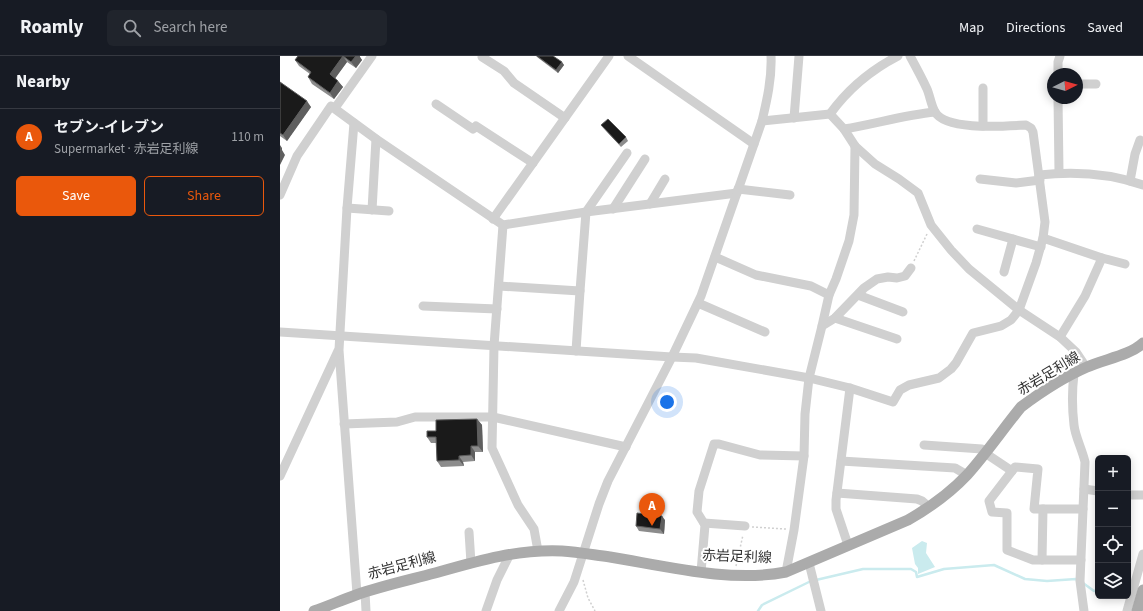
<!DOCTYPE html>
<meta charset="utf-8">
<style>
body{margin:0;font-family:"Source Sans 3","Noto Sans JP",sans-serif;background:#20242c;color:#f1f3f6}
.controls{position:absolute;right:12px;bottom:12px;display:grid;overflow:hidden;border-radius:6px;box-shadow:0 2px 10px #0003}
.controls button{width:36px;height:36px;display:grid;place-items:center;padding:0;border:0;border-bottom:1px solid #363941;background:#171b24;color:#f1f3f6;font:20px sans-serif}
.compass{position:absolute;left:767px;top:12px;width:36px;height:36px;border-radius:50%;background:#171b24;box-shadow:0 2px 10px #0003;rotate:85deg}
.you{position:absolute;left:387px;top:346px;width:14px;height:14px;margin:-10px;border:3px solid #fff;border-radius:50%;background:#1a73e8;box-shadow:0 0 0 6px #1a73e833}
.badge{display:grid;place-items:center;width:26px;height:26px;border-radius:50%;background:#ea580c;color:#fff;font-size:13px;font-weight:700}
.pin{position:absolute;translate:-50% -33px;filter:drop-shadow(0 1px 2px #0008)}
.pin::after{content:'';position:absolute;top:21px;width:14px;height:12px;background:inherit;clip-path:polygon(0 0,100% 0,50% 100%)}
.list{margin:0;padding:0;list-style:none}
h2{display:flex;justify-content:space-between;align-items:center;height:52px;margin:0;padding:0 16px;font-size:17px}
h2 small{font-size:13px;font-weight:400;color:#9ea1a6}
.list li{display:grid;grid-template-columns:26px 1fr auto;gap:12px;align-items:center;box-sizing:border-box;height:56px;padding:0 16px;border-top:1px solid #363941}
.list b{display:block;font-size:15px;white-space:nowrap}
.list p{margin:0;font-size:13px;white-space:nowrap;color:#9ea1a6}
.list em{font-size:13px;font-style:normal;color:#9ea1a6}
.actions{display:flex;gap:8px;padding:12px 16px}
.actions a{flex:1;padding:9px 0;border:1px solid #ea580c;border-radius:6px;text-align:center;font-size:14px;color:#ea580c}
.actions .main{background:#ea580c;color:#fff}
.icon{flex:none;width:22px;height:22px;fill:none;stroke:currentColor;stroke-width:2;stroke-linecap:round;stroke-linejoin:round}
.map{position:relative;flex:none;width:863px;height:555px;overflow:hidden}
header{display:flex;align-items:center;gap:24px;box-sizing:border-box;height:56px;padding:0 20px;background:#171b24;border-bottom:1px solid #363941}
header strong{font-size:19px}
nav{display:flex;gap:22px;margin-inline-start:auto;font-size:14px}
.search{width:280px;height:36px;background:#20242c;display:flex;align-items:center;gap:10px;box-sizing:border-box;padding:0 14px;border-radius:6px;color:#9ea1a6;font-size:15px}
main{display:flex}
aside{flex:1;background:#171b24}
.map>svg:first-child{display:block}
</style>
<header>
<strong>Roamly</strong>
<div class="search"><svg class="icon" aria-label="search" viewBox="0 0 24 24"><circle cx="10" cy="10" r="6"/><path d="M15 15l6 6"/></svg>Search here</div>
<nav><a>Map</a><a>Directions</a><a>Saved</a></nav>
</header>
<main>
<aside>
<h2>Nearby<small></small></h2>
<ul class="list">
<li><span class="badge">A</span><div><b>セブン-イレブン</b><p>Supermarket · 赤岩足利線</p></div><em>110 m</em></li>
</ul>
<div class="actions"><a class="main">Save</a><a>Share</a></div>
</aside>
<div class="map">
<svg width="863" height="555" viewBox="0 0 863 555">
<rect width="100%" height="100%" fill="#fff"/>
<path fill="#caebee" d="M642,485L647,487L646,497L655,511L638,518V512L635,508L632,492Z"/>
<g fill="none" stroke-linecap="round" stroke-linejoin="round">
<g stroke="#caebee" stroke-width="2.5">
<path d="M536,524L583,513H631L636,516L637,521L664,513L714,509L745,523L767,525L796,523L799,524"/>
<path d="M803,527L814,535L818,534"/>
<path d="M478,555L482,549L531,525"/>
</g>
<g stroke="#d0d0d0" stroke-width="1.5" stroke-dasharray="2 2" stroke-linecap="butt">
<path d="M634,205L647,178"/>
<path d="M472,471L506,473"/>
<path d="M456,510L463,479"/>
<path d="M303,524L308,542L315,555"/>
</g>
<g stroke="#d0d0d0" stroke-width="9">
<path d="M348,0L474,88"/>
<path d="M202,1L224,15L234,27L285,62"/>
<path d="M778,18V6L780,0"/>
<path d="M797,28H816"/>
<path d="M703,32V70"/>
<path d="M778,42L779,116"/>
<path d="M156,48L193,73L196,70L253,107"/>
<path d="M55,52L92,0"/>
<path d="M550,58C568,33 591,14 618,0"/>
<path d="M514,62L519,0"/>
<path d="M482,65L550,58L564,73L575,90L595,108L619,123L638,137L651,169L671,194L689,213L739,254L780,281L796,296L806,311"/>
<path d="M74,67L67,152L59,294L77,538"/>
<path d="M564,73C595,68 624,59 655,56"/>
<path d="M759,119C795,115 829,117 863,129"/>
<path d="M700,123L736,127L760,124"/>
<path d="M850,125L855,98L860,84"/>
<path d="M458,133L510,139"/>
<path d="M0,139L17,100L51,50L96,83L223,169L306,156L457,137"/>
<path d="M370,148L385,123"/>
<path d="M67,152L109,155"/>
<path d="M333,153L365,103"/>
<path d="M92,154L96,83"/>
<path d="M213,163L329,0"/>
<path d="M223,169L214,290L212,392L238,449L254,473L258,495"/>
<path d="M697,173L761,191"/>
<path d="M763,182L822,202"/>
<path d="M435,201L476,219L531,230L549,239"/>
<path d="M724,216L733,183"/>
<path d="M219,230L300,235L306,156L347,97"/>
<path d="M578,239L623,256"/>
<path d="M418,247L485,276"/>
<path d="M143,250L217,253"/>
<path d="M555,262L617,283"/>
<path d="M542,270L555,262L584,232L597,223L608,221L617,222L625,220L631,212"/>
<path d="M0,276L392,301L416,302L529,322L570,332L613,346L620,334L629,329L659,322L671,313L676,307L693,277L721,270L731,264L739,254L756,207L763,182L765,166L753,76L751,72L746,69C725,70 666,75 655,56C651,49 650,40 647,33C642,22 636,11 630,0"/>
<path d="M780,281L805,240L822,202L845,208"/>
<path d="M296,295L300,235"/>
<path d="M794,318C792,334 792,352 794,369C795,380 802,393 805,406L800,525L804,555"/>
<path d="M64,368L117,366L135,361H213L346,391"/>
<path d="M644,389L702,393L705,397L732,415L735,411L758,413L754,453H803"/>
<path d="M561,405L675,412L687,419"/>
<path d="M732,415L709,445L712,456L727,457V494L753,504H801"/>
<path d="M0,420L58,295"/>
<path d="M804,433L818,435"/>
<path d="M557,437L637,443L642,445L649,451"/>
<path d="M848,439H863"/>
<path d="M424,467L465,470"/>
<path d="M189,476L191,507"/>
<path d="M568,489L556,453V444L570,332"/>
<path d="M762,504L763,453"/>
<path d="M529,507L541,555"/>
<path d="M421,516L425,469L417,456L419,435L434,388H439L480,399L524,400"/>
<path d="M506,516L514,474L524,400L525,358L529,322L542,270L549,239L556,223L569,185L574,159L575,90"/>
<path d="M85,536L86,555"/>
<path d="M206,555L217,524L230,498"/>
<path d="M279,555L294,526L319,448L328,425L392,301L421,240L482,65C487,44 492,22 491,0"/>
<path d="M847,555L863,498"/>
</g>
<g stroke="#ababab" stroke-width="11">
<path d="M34,555C48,550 62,544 76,539C101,530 129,524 155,517C197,505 237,493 282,495C298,496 314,499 330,501C385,510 451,527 506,516L628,464C649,452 670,437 687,419C706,398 723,373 741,351C761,336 784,321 807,311C824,303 849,300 863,287"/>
<path d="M857,555L863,534"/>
</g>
</g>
<g fill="#8c8c8c">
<path d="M18,0H80V1L82,4L76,12L67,6L55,22L63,31L54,43L32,28L28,21L30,18L19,10L15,4Z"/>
<path d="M256,0H273L284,9L278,17L257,1Z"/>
<path d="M0,26L31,51L7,85L0,80Z"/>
<path d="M321,69L346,81L348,85L341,91Z"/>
<path d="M197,363L202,369L203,396H195V405L183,406L184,410L161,411L157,405L156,387H151L147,381L156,375Z"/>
<path d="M385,464L384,478L359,475L356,470Z"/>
</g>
<g fill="#5f5f5f">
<path d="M63,0L67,6L54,24L50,18Z"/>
<path d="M76,0H80V1L82,4L76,12L71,6Z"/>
<path d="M282,6L284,9L278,17L276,14Z"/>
<path d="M58,25L63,31L54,43L50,37Z"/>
<path d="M27,45L31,51L7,85L3,79Z"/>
<path d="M0,89L2,92V94L5,99L0,109Z"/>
<path d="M197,363L202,369L203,396L198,390Z"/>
<path d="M191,390L195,396V405L191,399Z"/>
<path d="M179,400L183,406L184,410L179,404Z"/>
<path d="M382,460L385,464L384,478L380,473Z"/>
</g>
<g fill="#1a1a1a" stroke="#5f5f5f">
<path d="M18,0H63L50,18L58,25L50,37L28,21L31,16L15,4Z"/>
<path d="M63,0H76L71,6Z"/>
<path d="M257,0H273L282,6L276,14Z"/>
<path d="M0,26L27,45L3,79L0,77Z"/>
<path d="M328,63L346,81L339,88L321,69Z"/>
<path d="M197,363L198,390H191V399L179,400V404L157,405L156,381H147V375H156V364Z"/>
<path d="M357,457L382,460L380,473L356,470Z"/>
</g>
<g text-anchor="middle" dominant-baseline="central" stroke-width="4" stroke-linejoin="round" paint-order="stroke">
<g font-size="14" fill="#333" stroke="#fff">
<text transform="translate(769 318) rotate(-31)">赤岩足利線</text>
<text transform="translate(457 501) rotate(2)">赤岩足利線</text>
<text transform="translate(122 510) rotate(-15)">赤岩足利線</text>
</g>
</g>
</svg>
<div class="controls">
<button>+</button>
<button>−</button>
<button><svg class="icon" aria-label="locate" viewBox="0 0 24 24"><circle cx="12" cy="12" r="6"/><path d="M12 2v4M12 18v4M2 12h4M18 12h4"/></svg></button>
<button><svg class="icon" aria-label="layers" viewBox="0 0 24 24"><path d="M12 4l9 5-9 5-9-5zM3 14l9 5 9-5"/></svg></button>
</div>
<svg class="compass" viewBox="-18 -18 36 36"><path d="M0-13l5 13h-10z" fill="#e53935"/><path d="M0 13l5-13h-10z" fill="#9ea1a6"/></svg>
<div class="you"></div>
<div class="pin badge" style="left:372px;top:470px">A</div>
</div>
</main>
